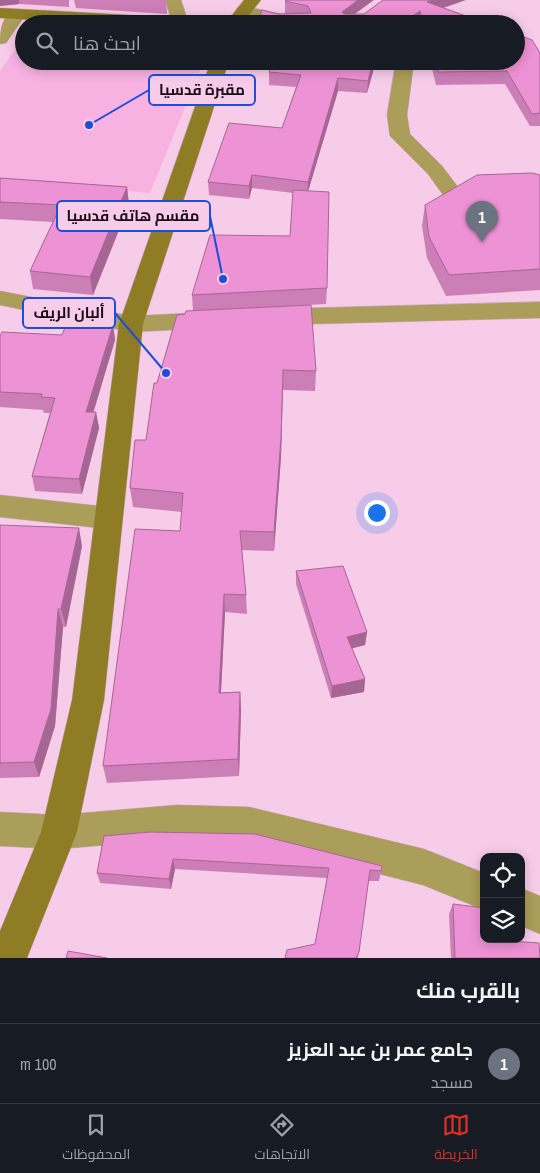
<!DOCTYPE html>
<html lang="ar">
<meta charset="utf-8">
<style>
body{margin:0;font-family:"Archivo Narrow",Cairo,sans-serif;background:#20242c;color:#f1f3f6;direction:rtl}
.controls{position:absolute;right:15px;bottom:15px;display:grid;overflow:hidden;border-radius:10px;box-shadow:0 2px 12px #0003}
.controls button{width:45px;height:45px;display:grid;place-items:center;padding:0;border:0;border-bottom:1px solid #363941;background:#171b24;color:#f1f3f6;font:25px sans-serif}
.you{position:absolute;left:376px;top:512px;width:18px;height:18px;margin:-12px;border:4px solid #fff;border-radius:50%;background:#1a73e8;box-shadow:0 0 0 8px #1a73e833}
.badge{display:grid;place-items:center;width:32px;height:32px;border-radius:50%;background:#d93025;color:#fff;font-size:16px;font-weight:700}
.pin{position:absolute;translate:-50% -41px;filter:drop-shadow(0 1px 2px #0008)}
.pin::after{content:'';position:absolute;top:26px;width:18px;height:15px;background:inherit;clip-path:polygon(0 0,100% 0,50% 100%)}
.list{margin:0;padding:0;list-style:none}
h2{display:flex;justify-content:space-between;align-items:center;height:65px;margin:0;padding:0 20px;font-size:21px}
h2 small{font-size:16px;font-weight:400;color:#9ea1a6}
.list li{display:grid;grid-template-columns:32px 1fr auto;gap:15px;align-items:center;box-sizing:border-box;height:80px;padding:0 20px;border-top:1px solid #363941}
.list b{display:block;font-size:19px;white-space:nowrap}
.list p{margin:0;font-size:16px;white-space:nowrap;color:#9ea1a6}
.list em{font-size:16px;font-style:normal;color:#9ea1a6}
.icon{flex:none;width:28px;height:28px;fill:none;stroke:currentColor;stroke-width:2;stroke-linecap:round;stroke-linejoin:round}
.map{position:relative;flex:none;width:540px;height:958px;overflow:hidden;direction:ltr}
.search{position:absolute;background:#171b24;box-shadow:0 2px 12px #0003;left:15px;right:15px;top:15px;height:55px;display:flex;align-items:center;gap:12px;box-sizing:border-box;padding:0 18px;border-radius:28px;color:#9ea1a6;font-size:19px}
.sheet{height:145px;background:#171b24}
nav{display:flex;justify-content:space-around;align-items:center;box-sizing:border-box;height:70px;border-top:1px solid #363941;background:#171b24;font-size:14px;color:#9ea1a6}
nav a{display:grid;justify-items:center;gap:2px}
nav .on{color:#d93025}
.map>svg:first-child{display:block}
</style>
<div class="map">
<svg width="540" height="958" viewBox="0 0 540 958">
<rect width="100%" height="100%" fill="#f7cce9"/>
<path fill="#f7b2e2" d="M24,37V61H204L150,193L0,180V71Z"/>
<g fill="none" stroke-linecap="round" stroke-linejoin="round">
<defs>
<g id="street">
<path d="M165,0H181L189,24H173Z"/>
<path d="M244,6L307,20L309,24H278L238,15L236,11L238,7Z"/>
<path d="M18,9L24,10L26,14L6,43L0,44C0,30 2,13 18,9Z"/>
<path d="M396,61H414L407,115L410,134L442,166L464,195L460,199L453,201L446,199L428,174L390,136L387,115Z"/>
<path d="M0,291L131,316L213,312L221,315L225,320L221,325L213,328L131,332L0,305Z"/>
<path d="M540,302V318L274,325L266,322L262,317L266,312L274,309Z"/>
<path d="M0,495L108,507L118,510L122,518L118,526L108,529L0,517Z"/>
<path d="M177,805L249,807L424,849L484,873V910L423,885L249,841L177,839L59,849L0,846V812L59,815Z"/>
<path d="M521,888L540,896V934L521,926Z"/>
</g>
<g id="secondary">
<path d="M244,0H261L242,24H225Z"/>
<path d="M0,8L204,19L212,24H105L0,18Z"/>
<path d="M211,61H229L143,324L104,700L77,832L27,958H0V931L41,832L72,700L119,324Z"/>
</g>
</defs>
<use href="#street" stroke="#cfa9c3" stroke-width="1"/>
<use href="#secondary" stroke="#cfa9c3" stroke-width="1"/>
<use href="#street" fill="#ab9d5a" fill-rule="evenodd"/>
<use href="#secondary" fill="#8f7d26" fill-rule="evenodd"/>
</g>
<g fill="#cc7eb6">
<path d="M0,0H69V7L19,4L0,6Z"/>
<path d="M74,0H166L167,14L76,8Z"/>
<path d="M285,1L355,14H364L444,8L488,24H420L419,23L417,24H257L278,14H287L285,13Z"/>
<path d="M540,53V126H530L505,84L436,85L430,61H516Z"/>
<path d="M273,61H376L367,93L338,91L308,191L327,288L326,304L193,311L192,295L290,236L293,193L252,188L249,199L209,195L208,182L282,128L296,87L269,85V72Z"/>
<path d="M540,175V290L446,296L427,258L422,226L425,205Z"/>
<path d="M0,178L127,187L129,205L93,295L33,289L30,271L53,222L0,219Z"/>
<path d="M177,315L316,371L315,391L283,390L281,457L274,551L242,550L246,595L247,614L225,612L221,693L240,692L241,710L239,776L107,783L103,766L180,531L182,512L133,507L130,488L146,440L157,383Z"/>
<path d="M113,325L115,340L93,412H96L99,428L82,494L35,491L32,476L50,413H44L43,410L0,407V336L62,335Z"/>
<path d="M0,525L82,546L66,627H63L55,726L39,777L0,778Z"/>
<path d="M296,571L367,632L365,645L352,648L365,679L364,692L331,698L296,584Z"/>
<path d="M104,836L382,866L379,881H368L358,958H285L315,944L327,878L175,869L171,889L100,883L97,873Z"/>
<path d="M453,904L491,940L540,958H451L449,914Z"/>
</g>
<g fill="#a66694">
<path d="M0,0H19V4L0,6Z"/>
<path d="M358,0H374L341,24L342,12Z"/>
<path d="M432,0H466L426,14L427,2Z"/>
<path d="M420,11L419,23L417,24H401Z"/>
<path d="M373,61H376L367,93L368,81Z"/>
<path d="M338,78V91L307,195L308,182Z"/>
<path d="M252,175V188L249,199V186Z"/>
<path d="M127,187L129,205L93,295L90,277Z"/>
<path d="M113,325L115,340L89,427L86,412Z"/>
<path d="M283,370L281,457L274,551V532Z"/>
<path d="M96,412L99,428L82,494L79,479Z"/>
<path d="M79,528L82,546L66,627L61,609Z"/>
<path d="M224,594L225,612L220,711L219,693Z"/>
<path d="M58,609L63,627L55,726L39,777L34,762Z"/>
<path d="M367,632L365,645L346,650L347,637Z"/>
<path d="M365,679L364,692L331,698L332,686Z"/>
<path d="M240,692L241,710L239,776L238,759Z"/>
<path d="M173,859L175,869L171,889L169,879Z"/>
</g>
<g fill="#ed92d4" stroke="#a66694">
<path d="M286,0H358L342,12L344,14H364L383,0H432L427,2L488,24H424L420,11L401,24H257L262,10L278,14L311,13L308,6L285,1Z"/>
<path d="M516,34L532,40L540,53V113L532,114L507,71L438,72L434,61H516Z"/>
<path d="M273,61H373L368,81L338,78L308,182L252,175L249,186L208,182L229,123L282,128L301,75L269,72Z"/>
<path d="M532,173L540,175V269L449,275L429,237L425,205L477,175Z"/>
<path d="M0,178L127,187L90,277L30,271L61,205L0,202Z"/>
<path d="M293,190L329,192L327,288L192,295L210,235L290,236Z"/>
<path d="M311,305L316,371L283,370L281,438L274,532L240,531L246,595L224,594L219,693L240,692L238,759L103,766L135,529L180,531L183,493L130,488L135,440H146L154,383H157L177,315L185,314L186,311Z"/>
<path d="M67,322L113,325L86,412H96L79,479L32,476L55,398L41,397L42,394L0,392V336L2,332L62,335Z"/>
<path d="M0,525L79,528L61,609H58L51,709L34,762L0,763Z"/>
<path d="M343,566L367,632L347,637L365,679L332,686L296,571Z"/>
<path d="M150,832L255,834L382,866L381,871L370,870L359,952L356,958H285L287,950L315,944L329,868L173,859L169,879L97,873L104,836Z"/>
<path d="M453,904L484,908V939L539,943L540,958H455Z"/>
<path d="M68,951L107,958H66Z"/>
</g>
<path fill="none" stroke="#1d4ed8" stroke-width="2" d="M89 125L149 90M223 279L210 216M166 373L115 313"/>
<g fill="#1d4ed8" stroke="#f7cce9" stroke-width="2">
<circle cx="89" cy="125" r="5"/>
<circle cx="223" cy="279" r="5"/>
<circle cx="166" cy="373" r="5"/>
</g>
<g fill="#f7cce9" stroke="#1d4ed8" stroke-width="2">
<rect x="149" y="75" width="106" height="30" rx="5"/>
<rect x="57" y="201" width="153" height="30" rx="5"/>
<rect x="23" y="298" width="92" height="30" rx="5"/>
</g>
<g font-size="15" text-anchor="middle" font-weight="bold" fill="#190b15">
<text x="202" y="95">مقبرة قدسيا</text>
<text x="133" y="221">مقسم هاتف قدسيا</text>
<text x="69" y="318">ألبان الريف</text>
</g>
</svg>
<div class="controls">
<button><svg class="icon" aria-label="locate" viewBox="0 0 24 24"><circle cx="12" cy="12" r="6"/><path d="M12 2v4M12 18v4M2 12h4M18 12h4"/></svg></button>
<button><svg class="icon" aria-label="layers" viewBox="0 0 24 24"><path d="M12 4l9 5-9 5-9-5zM3 14l9 5 9-5"/></svg></button>
</div>
<div class="you"></div>
<div class="pin badge" style="left:482px;top:242px;background:#6b7280">1</div>
<div class="search"><svg class="icon" aria-label="search" viewBox="0 0 24 24"><circle cx="10" cy="10" r="6"/><path d="M15 15l6 6"/></svg>ابحث هنا</div>
</div>
<section class="sheet">
<h2>بالقرب منك<small></small></h2>
<ul class="list">
<li><span class="badge" style="background:#6b7280">1</span><div><b>جامع عمر بن عبد العزيز</b><p>مسجد</p></div><em>100 m</em></li>
</ul>
</section>
<nav>
<a class="on"><svg class="icon" aria-label="map" viewBox="0 0 24 24"><path d="M3 6l6-2 6 2 6-2v14l-6 2-6-2-6 2zM9 4v14M15 6v14"/></svg>الخريطة</a>
<a><svg class="icon" aria-label="directions" viewBox="0 0 24 24"><path d="M12 3l9 9-9 9-9-9zM9 14v-3h6M13 9l2 2-2 2"/></svg>الاتجاهات</a>
<a><svg class="icon" aria-label="saved" viewBox="0 0 24 24"><path d="M7 4h10v16l-5-4-5 4z"/></svg>المحفوظات</a>
</nav>
